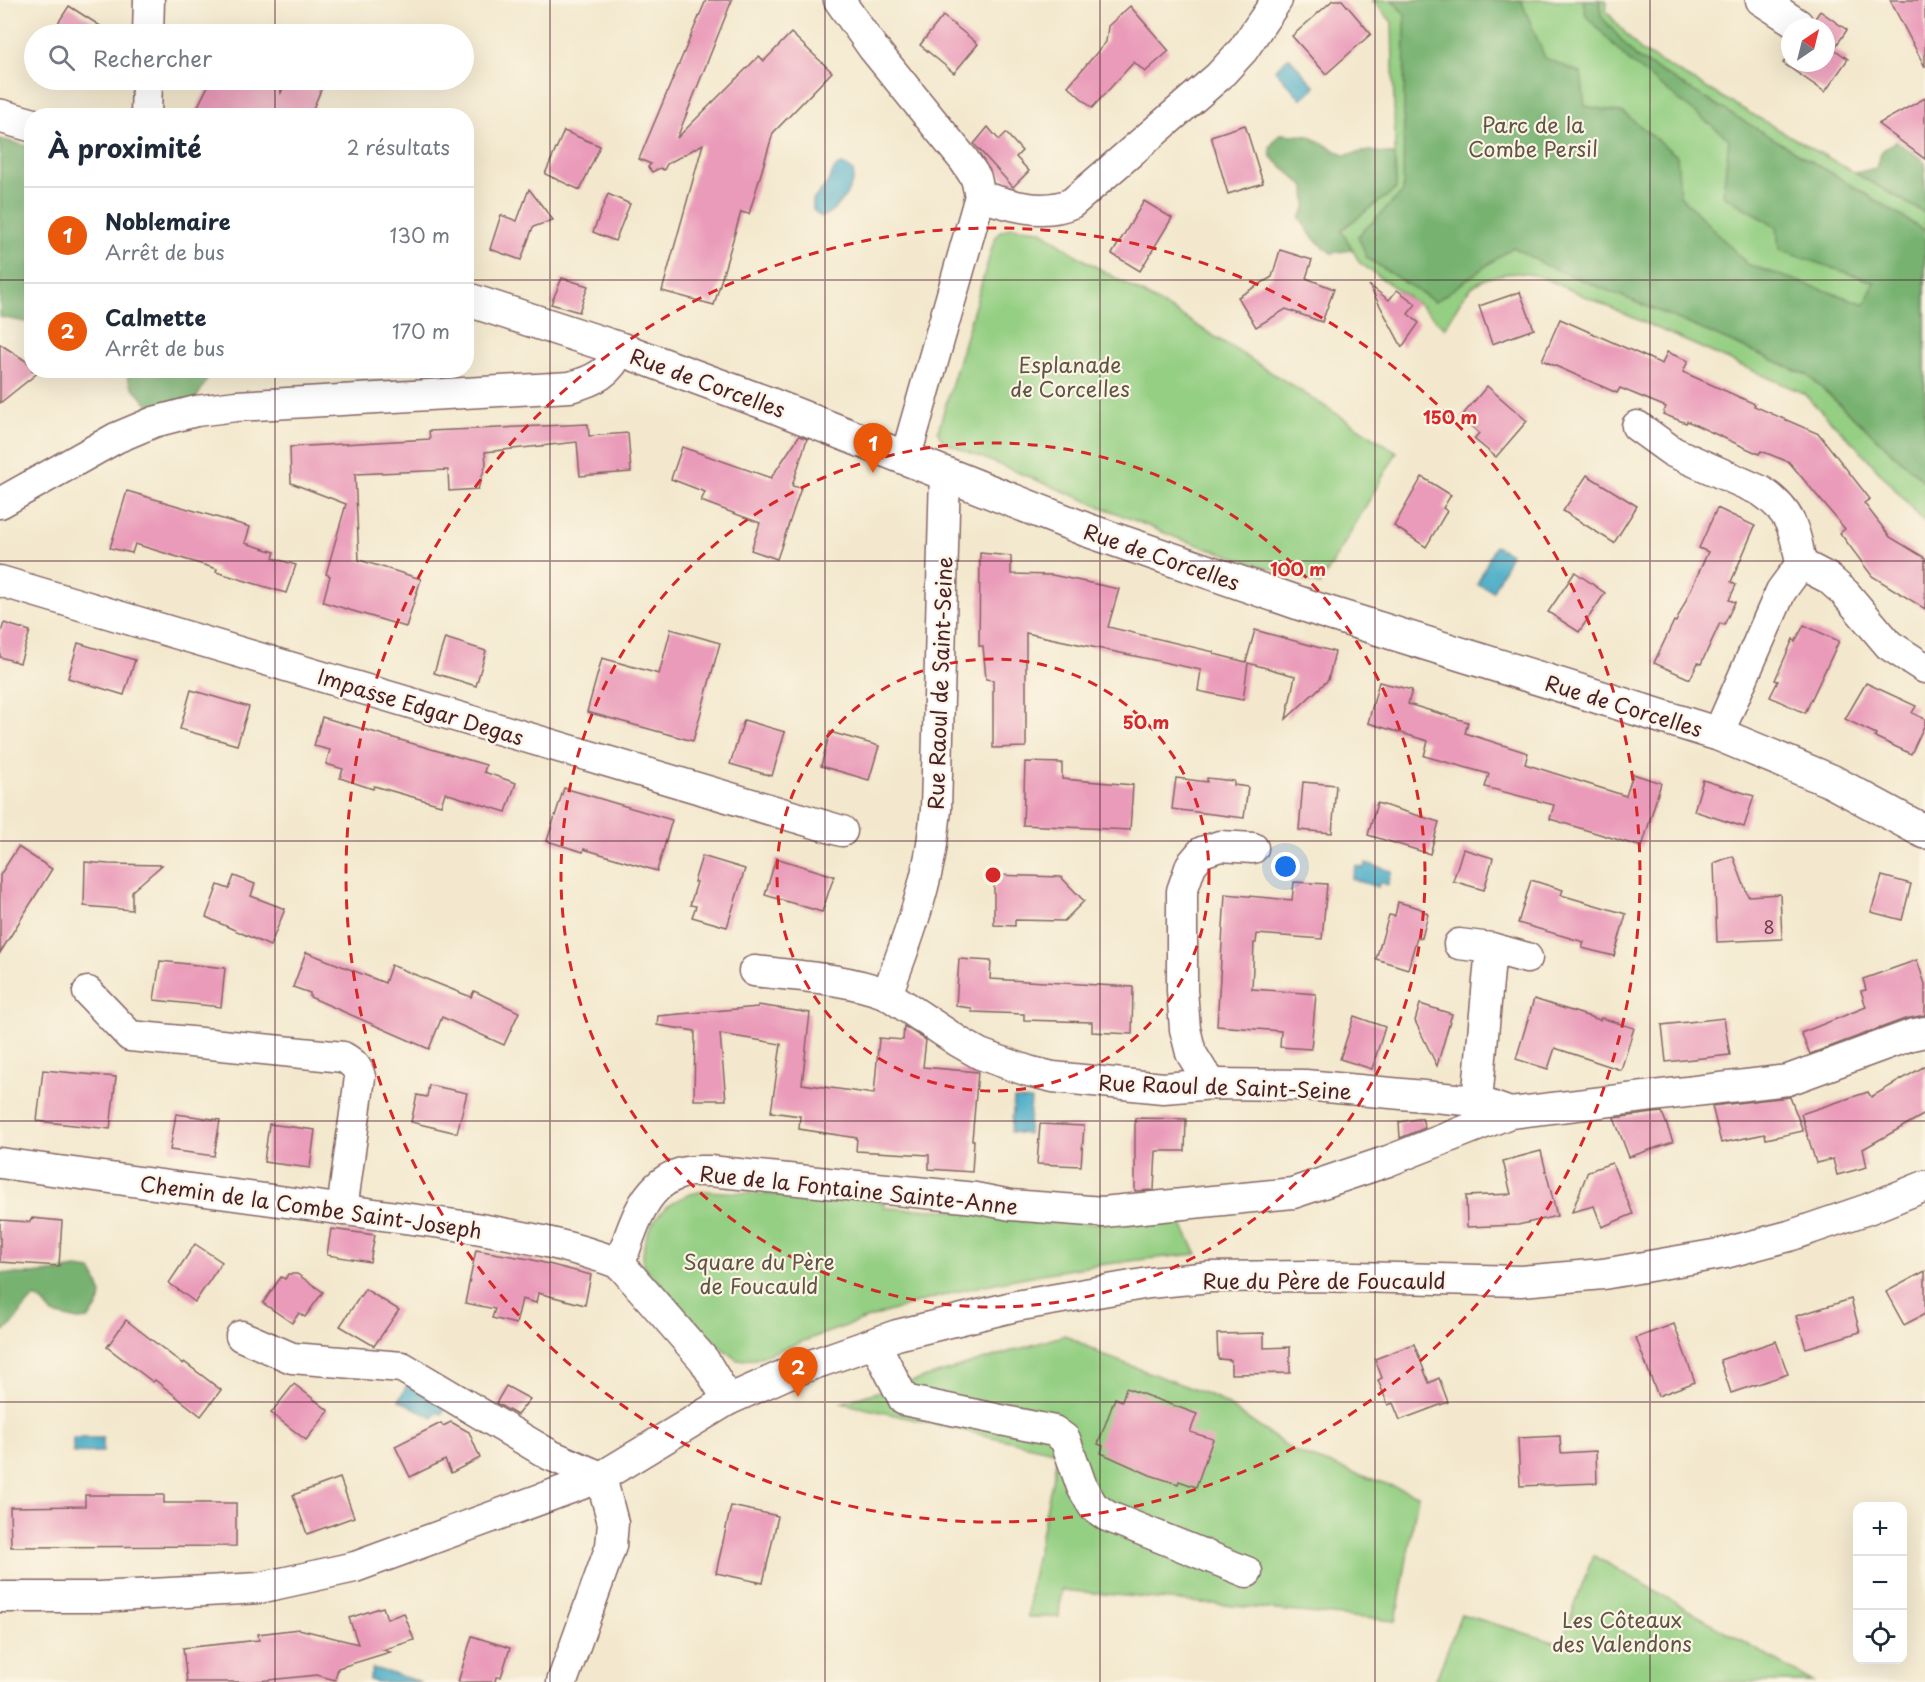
<!DOCTYPE html>
<html lang="fr">
<meta charset="utf-8">
<style>
body{margin:0;font-family:"Playpen Sans",sans-serif;background:#f6f6f7;color:#1f2937}
.controls{position:absolute;right:18px;bottom:18px;display:grid;overflow:hidden;border-radius:12px;box-shadow:0 6px 24px #0002}
.controls button{width:54px;height:54px;display:grid;place-items:center;padding:0;border:0;border-bottom:2px solid #e0e1e3;background:#fff;color:#1f2937;font:30px sans-serif}
.compass{position:absolute;left:1781px;top:18px;width:54px;height:54px;border-radius:50%;background:#fff;box-shadow:0 6px 24px #0002;rotate:35deg}
.you{position:absolute;left:1286px;top:867px;width:21px;height:21px;margin:-15px;border:4px solid #fff;border-radius:50%;background:#1a73e8;box-shadow:0 0 0 9px #1a73e833}
.badge{display:grid;place-items:center;width:39px;height:39px;border-radius:50%;background:#ea580c;color:#fff;font-size:20px;font-weight:700}
.pin{position:absolute;translate:-50% -50px;filter:drop-shadow(0 2px 3px #0008)}
.pin::after{content:'';position:absolute;top:32px;width:21px;height:18px;background:inherit;clip-path:polygon(0 0,100% 0,50% 100%)}
.list{margin:0;padding:0;list-style:none}
h2{display:flex;justify-content:space-between;align-items:center;height:78px;margin:0;padding:0 24px;font-size:26px}
h2 small{font-size:20px;font-weight:400;color:#747a83}
.list li{display:grid;grid-template-columns:39px 1fr auto;gap:18px;align-items:center;box-sizing:border-box;height:96px;padding:0 24px;border-top:2px solid #e0e1e3}
.list b{display:block;font-size:22px;white-space:nowrap}
.list p{margin:0;font-size:20px;white-space:nowrap;color:#747a83}
.list em{font-size:20px;font-style:normal;color:#747a83}
.icon{flex:none;width:33px;height:33px;fill:none;stroke:currentColor;stroke-width:2;stroke-linecap:round;stroke-linejoin:round}
.map{position:relative;flex:none;width:1925px;height:1682px;overflow:hidden}
.search{position:absolute;background:#fff;box-shadow:0 6px 24px #0002;left:24px;top:24px;width:450px;height:66px;display:flex;align-items:center;gap:15px;box-sizing:border-box;padding:0 21px;border-radius:33px;color:#747a83;font-size:22px}
.panel{position:absolute;background:#fff;box-shadow:0 6px 24px #0002;left:24px;top:108px;width:450px;height:270px;border-radius:24px}
.map>svg:first-child{display:block}
</style>
<div class="map">
<svg width="1925" height="1682" viewBox="0 0 1925 1682">
<rect width="100%" height="100%" fill="#fcf5e5"/>
<filter id="ink" filterUnits="userSpaceOnUse"><feTurbulence type="fractalNoise" baseFrequency=".0167" numOctaves="2"/><feDisplacementMap in="SourceGraphic" scale="12" xChannelSelector="R" yChannelSelector="G"/><feConvolveMatrix kernelMatrix="1 2 1 2 8 2 1 2 1" color-interpolation-filters="sRGB"/></filter>
<filter id="wash" filterUnits="userSpaceOnUse"><feTurbulence type="fractalNoise" baseFrequency=".008" numOctaves="4" result="noise"/><feDisplacementMap in="SourceGraphic" scale="24" xChannelSelector="R" yChannelSelector="G"/><feGaussianBlur stdDeviation="1.35" result="paint"/><feColorMatrix in="noise" values="0 0 0 0 0 0 0 0 0 0 0 0 0 0 0 0 0 1.4 0 .05"/><feComposite in="paint" operator="in"/></filter>
<g filter="url(#wash)">
<rect width="100%" height="100%" fill="#f3e8cd"/>
<g fill="#94cf83" stroke="#6f7757" stroke-width="1.5">
<path d="M1372,0H1606V11L1641,51L1925,213V523L1860,450L1803,393L1546,279C1523,269 1484,272 1467,292C1458,303 1452,317 1445,328L1422,307L1360,263L1341,230L1396,189L1392,22Z"/>
<path d="M1011,227L1040,230L1084,260L1182,316L1397,452L1320,585L1177,538L944,442L940,437L938,431L994,241L999,232Z"/>
<path d="M704,1191L873,1199L885,1203L884,1208L968,1211L1034,1223H1161L1180,1221L1197,1254C1126,1260 1055,1270 985,1285C906,1303 830,1331 755,1359L737,1360L718,1345L644,1267C638,1228 666,1197 704,1191Z"/>
<path d="M1065,1335L1105,1356L1217,1398L1297,1453L1418,1495L1396,1621L1061,1590L1059,1617H1028L1030,1588L1058,1452L841,1403Z"/>
<path d="M1593,1555L1813,1682H1435L1461,1614L1561,1644Z"/>
</g>
<g fill="#77b271" stroke="#60684e" stroke-width="1.5">
<path d="M1392,0H1521L1545,58L1581,73L1585,106L1624,113L1677,156L1680,195L1747,264L1865,304L1874,282L1779,250L1777,227L1723,195L1729,139L1629,61L1586,16L1583,0H1600L1601,16L1636,57L1848,183L1925,231V482L1807,375L1675,318L1545,265L1513,247L1435,302L1367,258L1358,236L1403,192L1405,15Z"/>
<path d="M1280,134L1309,136L1344,155L1370,151L1395,155L1396,189L1341,230L1353,250L1331,253L1312,237L1300,218L1306,206L1305,187L1271,157L1270,147Z"/>
<path d="M0,139L31,147V323L0,317Z"/>
<path d="M1896,141L1925,162V213L1855,173L1876,168L1882,151Z"/>
<path d="M125,371H207L209,376L188,413L151,408L131,385Z"/>
<path d="M76,1268L91,1270C104,1292 105,1300 88,1319L78,1320L53,1314L44,1303L35,1297C19,1309 18,1325 0,1333V1273C26,1276 51,1273 76,1268Z"/>
</g>
<g fill="#47abc6" stroke="#486578" stroke-width="1.5">
<path d="M1289,57L1315,87L1301,99L1275,70Z"/>
<path d="M843,164L853,171C857,185 835,213 821,217L813,210V200L826,185L835,168Z"/>
<path d="M1495,546L1511,554L1493,591L1477,584Z"/>
<path d="M1366,863L1392,871L1388,885L1380,882L1378,887L1352,879L1356,866L1364,868Z"/>
<path d="M1014,1099L1031,1100L1028,1134L1011,1132Z"/>
<path d="M407,1385L446,1406L442,1414L437,1412L433,1418L399,1400Z"/>
<path d="M73,1438H103V1452L73,1453Z"/>
<path d="M373,1668L421,1682H377L369,1680Z"/>
</g>
<g id="blocks">
<g fill="#ea9bb9">
<path d="M706,0H732L677,138L759,56L764,61L791,33L832,72L773,133L749,214L741,212L714,305L662,291L703,144L667,164L664,170L660,168L652,172L648,167L651,164L639,159Z"/>
<path d="M1333,0H1342L1371,34L1326,74L1292,36Z"/>
<path d="M1890,0H1925V67Z"/>
<path d="M69,6L113,34H51Z"/>
<path d="M1130,6L1169,51L1145,72L1134,62L1092,108L1068,86L1106,42L1108,26Z"/>
<path d="M1820,11L1847,30L1834,49L1848,59L1825,92L1783,63L1790,53V63H1826V27H1815L1814,20Z"/>
<path d="M943,16L978,44L954,73L920,45Z"/>
<path d="M211,80H279L281,93L287,80H325L310,116H193Z"/>
<path d="M1925,98V159L1878,124Z"/>
<path d="M1245,125L1263,183L1228,194L1211,136Z"/>
<path d="M988,127L999,140L1006,133L1022,151L1016,157L1029,171L1013,187L974,144Z"/>
<path d="M564,131L600,146L580,190L545,174Z"/>
<path d="M529,189L553,220L533,227L521,260L490,249L501,215L517,221Z"/>
<path d="M608,194L630,204L615,241L593,232Z"/>
<path d="M1144,201L1172,218L1140,271L1112,254Z"/>
<path d="M1280,250L1312,260L1306,278L1334,289L1322,322L1286,309L1256,327L1238,297L1272,277Z"/>
<path d="M562,278L588,286L579,312L551,304Z"/>
<path d="M1369,285L1389,300L1397,290L1416,304L1408,314L1419,323L1402,347Z"/>
<path d="M1520,292L1534,329L1492,344L1479,306Z"/>
<path d="M1560,319L1662,364L1667,352L1688,361L1683,372L1755,404L1754,406L1819,434L1870,499L1864,503L1890,537L1925,558V609L1872,576L1840,533L1845,529L1789,462L1761,451L1759,454L1687,421L1686,423L1663,414L1666,407L1620,388L1617,393L1542,360Z"/>
<path d="M0,344L32,365V370L40,371L0,403Z"/>
<path d="M1487,386L1527,421L1496,457L1474,439L1479,433L1461,417Z"/>
<path d="M588,424L589,436L628,433L631,472L580,476L577,442L485,452L486,464L478,489L449,491L448,470L355,474L359,560L421,579L406,627L323,602L330,576L326,574L346,504L291,483L290,447L430,439L429,431Z"/>
<path d="M799,436L807,439L792,486L801,488L777,559L751,550L760,523L701,501L705,492L671,479L682,447L771,478Z"/>
<path d="M1587,475L1637,506L1614,543L1563,511Z"/>
<path d="M1422,477L1451,495L1443,508L1447,511L1426,547L1394,526Z"/>
<path d="M127,491L250,527L245,543L275,552L273,558L296,565L286,593L216,572L217,569L135,544L132,553L110,548Z"/>
<path d="M1717,508L1755,526L1731,582L1736,585L1729,600L1735,602L1724,625L1720,623L1701,664L1698,663L1690,679L1654,663L1674,621L1676,622L1708,552L1699,548Z"/>
<path d="M980,553L1011,556V574L1052,575L1119,589L1108,627L1214,652V654L1246,662L1255,630L1335,652L1328,680L1286,719L1295,676L1248,663L1243,700L1198,691L1201,670L1026,633V747L993,748V680L986,679L983,646H979Z"/>
<path d="M1575,572L1605,593L1579,632L1548,612Z"/>
<path d="M4,623L30,631L20,663L0,657V635Z"/>
<path d="M1804,625L1839,641L1805,713L1770,697L1778,681L1775,680L1793,639L1795,642Z"/>
<path d="M671,629L720,643L693,741L587,712L602,658L659,674Z"/>
<path d="M445,638L486,651L476,686L434,673Z"/>
<path d="M78,643L135,660L124,695L68,678Z"/>
<path d="M1379,682L1412,690L1408,704L1468,722L1465,733L1528,753L1525,764L1626,796L1633,774L1661,783L1642,847L1550,819L1554,805L1485,787L1489,774L1424,756L1428,741L1368,723Z"/>
<path d="M1866,683L1916,706L1912,713L1925,719V724L1911,754L1875,737L1876,734L1845,719Z"/>
<path d="M191,690L249,707L237,745L180,729Z"/>
<path d="M322,717L486,765L484,772L516,783L506,812L445,793L441,805L374,786L373,789L340,778L343,769L326,764L330,750L314,746Z"/>
<path d="M744,720L785,732L772,776L730,764Z"/>
<path d="M830,732L879,746L869,780L821,766Z"/>
<path d="M1025,762L1062,763V779L1133,785L1130,830L1023,825Z"/>
<path d="M1176,778L1207,782V778L1234,781V785L1248,787L1244,818L1172,809Z"/>
<path d="M1703,780L1754,796L1744,827L1694,811Z"/>
<path d="M1303,782L1336,785L1332,833L1299,830Z"/>
<path d="M564,788L672,820L657,871L584,849L583,852L547,841Z"/>
<path d="M1377,803L1439,822L1430,854L1368,835Z"/>
<path d="M18,847L52,869L0,953V875Z"/>
<path d="M1463,849L1493,858L1484,890L1453,881Z"/>
<path d="M702,856L745,869L727,927L692,917L696,906L690,905L697,882H694Z"/>
<path d="M1733,856L1748,896L1780,894L1782,939L1717,942L1714,863Z"/>
<path d="M776,858L834,876L822,912L765,895Z"/>
<path d="M85,862L108,864L162,865L132,891V910L84,906Z"/>
<path d="M994,875L1061,877L1084,901L1064,921L1015,920V926L994,925Z"/>
<path d="M234,876L255,884L251,896L285,909L270,946L206,917L218,885L229,889Z"/>
<path d="M1882,876L1911,884L1902,920L1871,912Z"/>
<path d="M1531,880L1563,890L1561,895L1626,914L1614,956L1582,948L1584,942L1518,923Z"/>
<path d="M1294,882L1327,884L1322,939L1257,934L1256,943H1254L1252,989L1316,994L1311,1049L1280,1047L1281,1031L1217,1026L1225,894L1292,900Z"/>
<path d="M1398,902L1419,908L1428,914L1422,938L1417,937L1408,969L1376,959L1389,915L1395,916Z"/>
<path d="M306,952L385,983L391,965L471,997L474,991L519,1012L504,1045L442,1017L429,1049L310,997V993L293,987Z"/>
<path d="M959,959L991,961L990,979L1133,987L1132,1034L1092,1032V1022L1024,1020V1014L972,1012L971,1008L956,1006Z"/>
<path d="M1917,960L1925,984V1015L1905,1019L1810,1054L1801,1033L1866,1007L1861,991L1866,990L1863,979Z"/>
<path d="M160,961L225,968L221,1007L154,1000Z"/>
<path d="M1534,999L1600,1020L1601,1018L1634,1028L1621,1070L1555,1048L1548,1069L1516,1059Z"/>
<path d="M1420,1004L1452,1014L1437,1066L1415,1021Z"/>
<path d="M758,1005L810,1013L802,1084L874,1094L879,1038L903,1040L904,1026L926,1040L923,1067L978,1072L972,1140H974L972,1172L929,1169V1155L856,1151L857,1138L799,1129L800,1116L771,1112L781,1044L720,1034L726,1100H694L695,1031L657,1025L658,1016L758,1007Z"/>
<path d="M1354,1016L1385,1027L1372,1069L1340,1059Z"/>
<path d="M1724,1018L1730,1055L1666,1062L1662,1025Z"/>
<path d="M1925,1066V1114L1863,1149L1867,1167L1837,1175L1833,1159L1816,1163L1801,1114L1868,1092L1871,1097Z"/>
<path d="M43,1070L116,1077L110,1129L37,1121Z"/>
<path d="M429,1085L467,1093L457,1133L411,1122L417,1095L427,1097Z"/>
<path d="M1790,1097L1803,1131L1766,1139L1765,1134L1721,1143L1712,1106Z"/>
<path d="M1662,1112L1673,1142L1629,1157L1614,1118Z"/>
<path d="M176,1114L220,1120L214,1156L170,1150Z"/>
<path d="M1135,1118L1186,1119L1185,1151H1156L1154,1190L1135,1191Z"/>
<path d="M1422,1118L1425,1128L1400,1138L1399,1122Z"/>
<path d="M269,1124L315,1130L310,1168L264,1162Z"/>
<path d="M1040,1124L1084,1126L1081,1166L1037,1164Z"/>
<path d="M1541,1151L1557,1216L1518,1225L1467,1227L1466,1196L1511,1194L1503,1161Z"/>
<path d="M1612,1163L1633,1214L1602,1227L1594,1206L1572,1212L1588,1171Z"/>
<path d="M32,1218L62,1221L59,1266L0,1262V1220L29,1222Z"/>
<path d="M331,1229L375,1235L370,1262L327,1255Z"/>
<path d="M195,1244L222,1262L195,1302L169,1283Z"/>
<path d="M476,1250L529,1259L591,1275L585,1305L538,1293L536,1303L522,1299L516,1324L492,1318L495,1309L465,1303Z"/>
<path d="M1925,1271V1314L1904,1325L1886,1292Z"/>
<path d="M288,1274H297L323,1292L305,1317L299,1313L292,1323L263,1303L281,1277L285,1279Z"/>
<path d="M365,1289L399,1310L374,1346L340,1326Z"/>
<path d="M1851,1299L1860,1332L1806,1348L1796,1316Z"/>
<path d="M126,1320L183,1364L184,1362L221,1390L201,1416L155,1380L153,1382L107,1347Z"/>
<path d="M1674,1324L1695,1382L1658,1396L1636,1338Z"/>
<path d="M1264,1333V1348L1290,1347V1373L1231,1374V1360L1218,1359L1217,1334Z"/>
<path d="M1776,1341L1788,1374L1731,1393L1720,1360Z"/>
<path d="M1414,1344L1429,1383L1439,1378L1448,1402L1400,1420L1393,1403L1388,1405L1378,1380L1382,1378L1375,1359Z"/>
<path d="M294,1384L329,1411L306,1440L271,1413Z"/>
<path d="M506,1386L530,1399L517,1415L496,1403Z"/>
<path d="M1126,1388L1197,1414L1190,1432L1213,1439L1196,1487L1179,1481L1178,1484L1150,1475L1101,1453L1103,1446L1098,1444L1115,1398L1122,1401Z"/>
<path d="M451,1422L469,1432L480,1458L451,1473L445,1460L410,1477L395,1446L441,1423L443,1426Z"/>
<path d="M1560,1436L1561,1453L1596,1451L1597,1483L1520,1486L1518,1438Z"/>
<path d="M340,1478L354,1517L307,1534L293,1495Z"/>
<path d="M85,1495H164V1503H236V1546L11,1547L10,1507L85,1506Z"/>
<path d="M731,1506L778,1516L763,1583L716,1573Z"/>
<path d="M383,1607L387,1619L404,1613L414,1640L383,1650L390,1652L338,1668L335,1680L317,1675L249,1682H187L183,1648L259,1640L258,1634L299,1629L358,1644L349,1618Z"/>
<path d="M472,1636L510,1648L501,1677H496L495,1682H458Z"/>
</g>
</g>
</g>
<g filter="url(#ink)">
<use href="#blocks" fill-opacity="0" stroke="#856564" stroke-width="1.5"/>
<g fill="none" stroke-linecap="round" stroke-linejoin="round">
<defs>
<g id="minor">
<path d="M839,0L873,48L964,160L976,178L980,196L906,456"/>
<path d="M1761,0L1798,24"/>
<path d="M148,34L149,0"/>
<path d="M146,116L147,80"/>
<path d="M980,196C1009,205 1043,216 1072,203L1219,76L1243,50L1277,0"/>
<path d="M1637,426L1673,452L1761,491C1791,511 1795,530 1801,564"/>
<path d="M945,473L936,810C934,825 933,841 930,856C921,903 904,949 887,994L959,1042L980,1054L1028,1071L1053,1077L1163,1088L1214,1084L1305,1085L1477,1101L1510,1113"/>
<path d="M0,503L116,438L154,422L196,411L236,406L570,387C593,381 611,373 620,349"/>
<path d="M0,581L842,831"/>
<path d="M1718,734L1781,591L1801,564L1828,578L1845,593L1889,645L1925,668"/>
<path d="M1459,944L1491,948"/>
<path d="M754,971C798,976 845,978 887,994"/>
<path d="M88,992L130,1036L343,1057C352,1062 358,1067 360,1077L342,1210"/>
<path d="M1214,1084L1204,1074L1191,1053L1185,1029L1182,990V891L1191,865L1202,852L1220,846L1253,848"/>
<path d="M1477,1101L1491,948L1527,958"/>
<path d="M0,1163L463,1226C516,1235 569,1244 620,1264"/>
<path d="M241,1336L292,1358L402,1367L550,1455L601,1477"/>
<path d="M875,1343L904,1400L1054,1431L1065,1439L1082,1487L1093,1506L1107,1516L1247,1572"/>
<path d="M728,1400L704,1360L620,1264C632,1230 642,1184 682,1173C690,1170 701,1171 710,1171L975,1198L1011,1205L1103,1212L1293,1193L1388,1161L1510,1113L1788,1080L1911,1035L1925,1032"/>
<path d="M0,1597H99L259,1588L355,1567L601,1477L728,1400L791,1372L897,1335L1016,1306L1149,1283L1210,1277L1313,1276L1521,1281L1603,1274L1725,1253L1789,1236L1868,1209L1925,1186"/>
<path d="M562,1682L611,1546L613,1523L601,1477"/>
</g>
<g id="major">
<path d="M0,116L32,125"/>
<path d="M466,299L620,349L769,404L1087,530L1322,611L1718,734L1831,781L1925,832"/>
</g>
</defs>
<use href="#minor" stroke="#856564" stroke-width="33"/>
<use href="#major" stroke="#856564" stroke-width="36"/>
<use href="#minor" stroke="#fff" stroke-width="30"/>
<use href="#major" stroke="#fff" stroke-width="33"/>
</g>
</g>
<path fill="none" stroke="#4a1f2b" stroke-width="1.5" stroke-opacity="0.55" d="M275,0V34M550,0V1682M825,0V1682M1100,0V1682M1375,0V1682M1650,0V1682M275,80V116M0,280H32M466,280H1925M275,370V1682M0,561H1925M0,841H1925M0,1121H1925M0,1402H1925"/>
<g fill="none" stroke="#d62828" stroke-width="3" stroke-dasharray="10 8">
<circle cx="993" cy="875" r="216"/>
<circle cx="993" cy="875" r="432"/>
<circle cx="993" cy="875" r="647"/>
</g>
<g text-anchor="middle" dominant-baseline="central" stroke-width="4.5" stroke-linejoin="round" paint-order="stroke">
<g font-size="18" fill="#723e4e">
<text x="1769" y="926">8</text>
</g>
<g font-size="21" fill="#605445" stroke="#fcf5e5">
<text x="1533" y="124">Parc de la<tspan x="1533" dy="24">Combe Persil</tspan></text>
<text x="1070" y="364">Esplanade<tspan x="1070" dy="24">de Corcelles</tspan></text>
<text x="759" y="1261">Square du Père<tspan x="759" dy="24">de Foucauld</tspan></text>
<text x="1622" y="1619">Les Côteaux<tspan x="1622" dy="24">des Valendons</tspan></text>
</g>
<g font-size="21" fill="#4a1f2b" stroke="#fcf5e5">
<text transform="translate(708 382) rotate(20)">Rue de Corcelles</text>
<text transform="translate(1162 556) rotate(19)">Rue de Corcelles</text>
<text transform="translate(939 683) rotate(-88)">Rue Raoul de Saint-Seine</text>
<text transform="translate(1624 705) rotate(17)">Rue de Corcelles</text>
<text transform="translate(421 706) rotate(17)">Impasse Edgar Degas</text>
<text transform="translate(1225 1086) rotate(2)">Rue Raoul de Saint-Seine</text>
<text transform="translate(859 1189) rotate(6)">Rue de la Fontaine Sainte-Anne</text>
<text transform="translate(311 1206) rotate(8)">Chemin de la Combe Saint-Joseph</text>
<text x="1324" y="1280">Rue du Père de Foucauld</text>
</g>
</g>
<circle cx="993" cy="875" r="9" fill="#d62828" stroke="#fcf5e5" stroke-width="3"/>
<g font-size="18" text-anchor="middle" font-weight="bold" fill="#d62828" stroke="#fcf5e5" stroke-width="4.5" stroke-linejoin="round" paint-order="stroke">
<text x="1450" y="424">150 m</text>
<text x="1298" y="576">100 m</text>
<text x="1146" y="729">50 m</text>
</g>
</svg>
<div class="controls">
<button>+</button>
<button>−</button>
<button><svg class="icon" aria-label="locate" viewBox="0 0 24 24"><circle cx="12" cy="12" r="6"/><path d="M12 2v4M12 18v4M2 12h4M18 12h4"/></svg></button>
</div>
<svg class="compass" viewBox="-18 -18 36 36"><path d="M0-13l5 13h-10z" fill="#e53935"/><path d="M0 13l5-13h-10z" fill="#747a83"/></svg>
<div class="you"></div>
<div class="pin badge" style="left:873px;top:473px">1</div>
<div class="pin badge" style="left:798px;top:1397px">2</div>
<div class="search"><svg class="icon" aria-label="search" viewBox="0 0 24 24"><circle cx="10" cy="10" r="6"/><path d="M15 15l6 6"/></svg>Rechercher</div>
<section class="panel">
<h2>À proximité<small>2 résultats</small></h2>
<ul class="list">
<li><span class="badge">1</span><div><b>Noblemaire</b><p>Arrêt de bus</p></div><em>130 m</em></li>
<li><span class="badge">2</span><div><b>Calmette</b><p>Arrêt de bus</p></div><em>170 m</em></li>
</ul>
</section>
</div>
